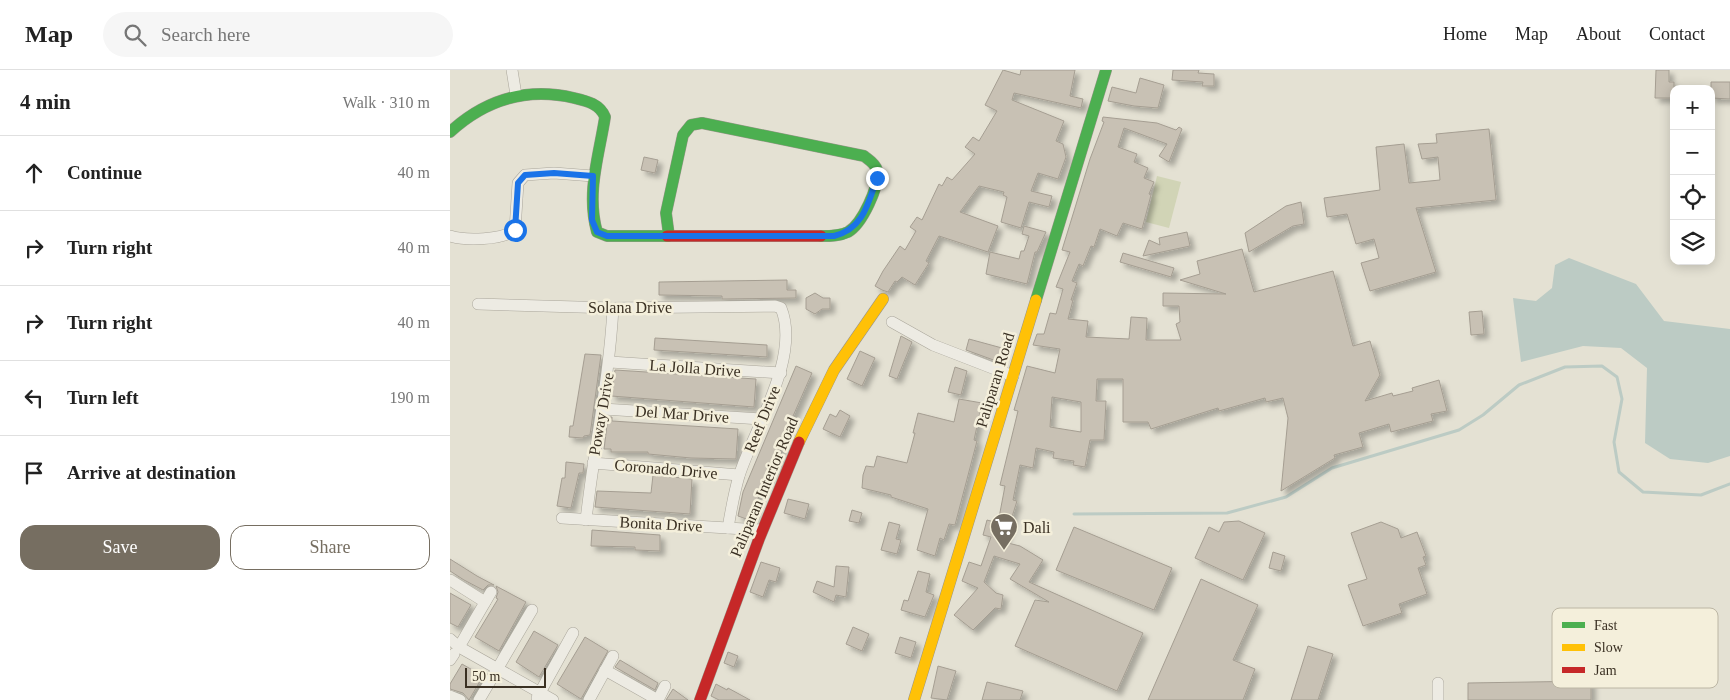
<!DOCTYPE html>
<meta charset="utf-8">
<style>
body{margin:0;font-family:Georgia,serif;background:#f6f6f6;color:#222}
.controls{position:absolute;right:15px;top:15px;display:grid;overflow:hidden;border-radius:10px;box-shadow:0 2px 12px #0003}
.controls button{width:45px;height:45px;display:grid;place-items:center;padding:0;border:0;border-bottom:1px solid #e0e0e0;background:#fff;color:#222;font:25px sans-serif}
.scale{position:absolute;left:15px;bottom:12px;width:81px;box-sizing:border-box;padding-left:5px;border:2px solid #3a3023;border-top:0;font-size:14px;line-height:18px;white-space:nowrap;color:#3a3023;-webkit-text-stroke:4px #f4efdb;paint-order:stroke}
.stop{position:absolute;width:15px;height:15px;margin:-11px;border:4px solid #1a73e8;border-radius:50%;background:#fff}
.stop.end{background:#1a73e8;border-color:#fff;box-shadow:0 1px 5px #0008}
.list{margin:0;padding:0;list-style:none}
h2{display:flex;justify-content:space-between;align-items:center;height:65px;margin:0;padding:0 20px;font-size:21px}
h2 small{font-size:16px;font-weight:400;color:#767676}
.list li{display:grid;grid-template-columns:32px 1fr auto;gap:15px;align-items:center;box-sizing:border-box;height:75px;padding:0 20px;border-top:1px solid #e0e0e0}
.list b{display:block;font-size:19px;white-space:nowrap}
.list em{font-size:16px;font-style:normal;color:#767676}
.actions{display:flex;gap:10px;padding:15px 20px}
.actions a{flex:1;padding:11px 0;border:1px solid #766e61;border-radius:15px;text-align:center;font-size:18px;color:#766e61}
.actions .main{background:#766e61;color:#fff}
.icon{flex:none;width:28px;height:28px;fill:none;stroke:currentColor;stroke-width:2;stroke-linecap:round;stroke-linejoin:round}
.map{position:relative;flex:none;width:1280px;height:630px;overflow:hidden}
header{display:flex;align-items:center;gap:30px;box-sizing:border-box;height:70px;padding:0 25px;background:#fff;border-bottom:1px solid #e0e0e0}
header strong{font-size:24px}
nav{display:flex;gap:28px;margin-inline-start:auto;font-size:18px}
.search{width:350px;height:45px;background:#f6f6f6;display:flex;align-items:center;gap:12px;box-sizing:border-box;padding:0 18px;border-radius:28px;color:#767676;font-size:19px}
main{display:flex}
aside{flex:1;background:#fff}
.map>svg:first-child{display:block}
</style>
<header>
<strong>Map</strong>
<div class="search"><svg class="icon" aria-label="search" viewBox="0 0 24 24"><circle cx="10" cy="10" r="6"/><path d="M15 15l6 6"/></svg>Search here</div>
<nav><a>Home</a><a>Map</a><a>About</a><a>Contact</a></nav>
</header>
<main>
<aside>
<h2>4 min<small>Walk · 310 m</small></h2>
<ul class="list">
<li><svg class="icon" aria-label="ahead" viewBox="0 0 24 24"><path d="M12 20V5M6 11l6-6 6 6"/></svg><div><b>Continue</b></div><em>40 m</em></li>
<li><svg class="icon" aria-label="right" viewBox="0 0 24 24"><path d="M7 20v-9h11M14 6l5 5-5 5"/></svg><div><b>Turn right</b></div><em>40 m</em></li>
<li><svg class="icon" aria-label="right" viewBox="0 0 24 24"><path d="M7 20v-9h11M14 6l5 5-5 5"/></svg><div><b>Turn right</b></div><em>40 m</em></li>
<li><svg class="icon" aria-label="left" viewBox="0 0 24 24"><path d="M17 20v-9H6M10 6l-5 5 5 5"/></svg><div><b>Turn left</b></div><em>190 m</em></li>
<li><svg class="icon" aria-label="arrive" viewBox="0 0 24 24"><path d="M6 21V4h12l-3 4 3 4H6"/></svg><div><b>Arrive at destination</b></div></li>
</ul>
<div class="actions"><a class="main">Save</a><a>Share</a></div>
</aside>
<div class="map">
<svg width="1280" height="630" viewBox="0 0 1280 630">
<defs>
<filter id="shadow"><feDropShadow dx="4.5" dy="4.5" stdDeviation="2.5" flood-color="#0004"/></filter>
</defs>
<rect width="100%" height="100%" fill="#e4e1d3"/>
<path fill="#d1d4b6" d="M707,106L731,112L719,158L696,152Z"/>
<path fill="#bccbc4" d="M1119,188L1186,214L1214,251L1280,259V386L1258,393L1220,389L1195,373L1197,298L1171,278L1133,276L1071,292L1063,228L1086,231L1102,218L1105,195Z"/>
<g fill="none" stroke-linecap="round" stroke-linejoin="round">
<path stroke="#bccbc4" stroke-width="3" d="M624,444L777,443L836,427L882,398L1009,360L1033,345L1069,315L1115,297L1152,296L1167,307L1172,329L1164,372L1169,402L1193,422L1251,425L1280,414"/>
</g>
<g fill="#c8c1b4" stroke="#a59e92" fill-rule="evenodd" filter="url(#shadow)">
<path d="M553,0L570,5L571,0H625L620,26L633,29L631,38L564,23L562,30L614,51L606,71L613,74L616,87L608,109L588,103L581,121L602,126L599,137L579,132L571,158L551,152L557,127L553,125L554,122L529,116L510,142L548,156L538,182L489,166L476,191L479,193L465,215L452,207L447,212L445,211L438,222L432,220L425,216L433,201L450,176L455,180L466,161L460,157L467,147L472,150L489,114L492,116L497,107L502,110L525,84L515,77L523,67L529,71L547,41L535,35Z"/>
<path d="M723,0H749L748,3L764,4V16H752L753,12L722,10Z"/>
<path d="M1206,0H1219V12H1224V28H1205Z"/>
<path d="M690,8L714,15L708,38L684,36L658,31L662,17L686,23Z"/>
<path d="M1261,12H1280V29L1261,28Z"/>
<path d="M653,47L707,53L726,60L729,57L732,59L719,92L709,86L717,74L674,58L668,77L687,84L684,92L698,98L694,108L704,112L699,124L701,125L692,159L673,153L667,166L650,159L644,177L641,176L633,196L629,194L622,211L627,213L621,230H623L618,249L638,251L636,267L679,269L681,247L697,248L696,270H731L726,254L730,252L729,236H713V223L776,224L730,210L750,204L747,191L792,179L804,222L883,201L903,276L920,271L930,305L915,331L942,323L943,326L963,321L962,318L989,310L997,341L981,344L983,351L941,362L939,354L909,363L913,377L884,385L885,388L831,421L838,348L833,328L816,332L815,328L769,341L768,338L701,359L698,352H673V309H647L646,331H656L654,370H640L635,397L623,395L624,391L603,388L604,382L586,378L583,398L570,395L563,430L567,431L554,472L570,476L593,490L579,512L693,563L667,621L565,576L585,530L599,532L560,509L570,494L544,486L534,512L546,523L553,525L551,539L545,538L523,560L504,545L528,518L512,511L519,492L531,496L541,467L533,465L537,450L548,453L555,416L550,415L568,341L564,340L577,296L605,303L610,279L583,275L587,264H594L600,243L606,244L613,219L606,217L620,182L612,180L640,89L654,52L652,51ZM602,327L631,332V362L600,357Z"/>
<path d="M1039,59L1046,130L966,138L986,202L920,221L911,193L929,188L924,169L906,174L897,144L877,147L874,128L930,120L926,77L954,74L959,113L990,110L988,87L972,89L968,74L987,73L986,64Z"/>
<path d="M194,87L208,90L205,103L191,100Z"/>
<path d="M851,132L854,154L843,156L799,182L795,163L836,136Z"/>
<path d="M574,156L596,162L587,182H585L577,214L536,204L540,182L569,189L571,181H574L579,166L572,164Z"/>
<path d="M737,162L740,176L693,186L699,170L710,175L709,168Z"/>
<path d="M673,183L724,198L721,207L670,192Z"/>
<path d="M337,210V220H346V228L276,229H272V226L209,225V212Z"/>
<path d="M365,223L373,228H380V239H372L365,244L356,239V228Z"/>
<path d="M1032,241L1034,264L1021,265L1019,242Z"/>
<path d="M451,266L462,272L447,309L439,306Z"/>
<path d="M205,268L317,275V287L204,280Z"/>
<path d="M519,269L552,278L549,292L516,280Z"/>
<path d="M410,281L425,288L412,316L397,309Z"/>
<path d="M135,284L151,285L140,365L134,366L133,368L119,367L120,356H123Z"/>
<path d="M346,296L362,303L336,362L326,395L310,422L302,451L288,446L293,422Z"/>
<path d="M505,297L517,301L511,325L498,322Z"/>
<path d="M165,300L306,309L304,337L161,326Z"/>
<path d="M509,329L532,333L524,370L527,371L505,455L499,454L494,470L490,468L485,486L467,480L478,439L441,427V425L412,418L413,405L416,396L424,397L427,386L457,393L465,363H463L468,343L504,352Z"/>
<path d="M390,340L400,346L390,367L373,359L380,344L386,347Z"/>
<path d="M158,347H162V351L288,359L286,389L241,388L198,384V382H161V379H154Z"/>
<path d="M116,392L134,394L133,403H129L121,438L107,436L112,408H115Z"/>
<path d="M203,405L242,409L240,444L145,437L147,421L201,423Z"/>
<path d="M338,429L359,434L355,449L334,443Z"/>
<path d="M402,440L412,443L409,453L399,451Z"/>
<path d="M789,451L815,463L793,510L745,488L759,457L769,462L774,452Z"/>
<path d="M439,452L450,455L446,469L451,470L447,484L431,480Z"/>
<path d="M931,452L948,459L951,468L967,462L976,486L973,487L976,495L968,498L977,524L949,534L952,543L913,556L898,515L917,509L901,463Z"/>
<path d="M624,457L722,498L704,540L606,500Z"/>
<path d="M142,460L210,465V481L185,480V477L141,476Z"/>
<path d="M823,482L835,486L831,501L819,498Z"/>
<path d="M0,489L27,506L44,515H38L33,520L14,510L0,501Z"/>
<path d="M311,492L330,498L326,512L319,510L313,527L300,522Z"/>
<path d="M386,496L399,497L396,527L386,525L384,532L363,522L367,511L384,517Z"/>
<path d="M468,501L480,504L476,522L484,525L475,547L451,540L454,530L458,531Z"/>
<path d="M751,509L808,535L783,590L805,599L793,630H698Z"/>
<path d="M46,516L76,532L49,581L25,567L48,529L46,528L48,522Z"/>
<path d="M0,523L21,535L8,557L0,553Z"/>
<path d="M403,557L419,564L412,581L396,574Z"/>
<path d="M84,561L108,575L89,607L66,592Z"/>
<path d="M135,567L158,581L131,629L107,614Z"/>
<path d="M450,567L466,572L461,588L445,583Z"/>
<path d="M858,576L883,584L868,630H841Z"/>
<path d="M278,582L288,586L284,597L274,593Z"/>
<path d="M170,590L208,613L205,620L165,597Z"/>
<path d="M12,594L33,606L19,630L13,623L0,619V614Z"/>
<path d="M488,596L506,601L497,630L481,628Z"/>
<path d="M1141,611V630H1018V613Z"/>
<path d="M537,612L573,621L570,630H532Z"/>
<path d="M266,614L277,620L278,618L300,630H269L261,626Z"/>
<path d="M223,619L238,630H216Z"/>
</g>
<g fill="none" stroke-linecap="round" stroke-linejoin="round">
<defs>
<g id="street">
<path d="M62,0L66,25"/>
<path d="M0,166C16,171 52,170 65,160L68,113L75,105L104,103L143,106"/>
<path d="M28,234L163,238L325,236L331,238C351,287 304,359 289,406C284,423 281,440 278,458"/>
<path d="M442,252L483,275L563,306"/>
<path d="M160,292L331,303"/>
<path d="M153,339L311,349"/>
<path d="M143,393L289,405"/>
<path d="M112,448L311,460"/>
<path d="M136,450C144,378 159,311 163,238"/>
<path d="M0,510L35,532"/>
<path d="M0,569L9,577L103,630"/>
<path d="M9,577L41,522"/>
<path d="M0,590L4,584"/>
<path d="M155,600L208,630"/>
<path d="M988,613V630"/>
<path d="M0,626L10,630"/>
<path d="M87,628L123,563"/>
<path d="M29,630L82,540"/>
<path d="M139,630L163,586"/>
<path d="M208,630L215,616"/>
</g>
<g id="fast">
<path d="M0,62C35,30 77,17 124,28C137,31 150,34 155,47C149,86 136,123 147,162L157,166H217"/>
<path d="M219,166L216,143L233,65L241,55L252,53L414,86C419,90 425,93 427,100C430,116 412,154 398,162C390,166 380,166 371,166"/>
<path d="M586,230L656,0"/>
</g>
<g id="slow">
<path d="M349,372L384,300L433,229"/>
<path d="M464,630L586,230"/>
</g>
<g id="jam">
<path d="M217,166H371"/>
<path d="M250,630L309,469L349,372"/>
</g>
</defs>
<use href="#street" stroke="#aaa69b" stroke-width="12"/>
<use href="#fast" stroke="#9a968b" stroke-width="12"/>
<use href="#slow" stroke="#9a968b" stroke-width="12"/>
<use href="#jam" stroke="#9a968b" stroke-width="12"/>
<use href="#street" stroke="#edebe3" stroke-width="11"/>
<use href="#fast" stroke="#4caf50" stroke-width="11"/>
<use href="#slow" stroke="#ffc107" stroke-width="11"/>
<use href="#jam" stroke="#c62828" stroke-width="11"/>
</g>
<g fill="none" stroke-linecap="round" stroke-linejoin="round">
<path stroke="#1a73e8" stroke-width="6" d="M65,160L68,113L75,105L104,103L143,106L142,150L147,162L157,166H384C413,159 418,134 427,108"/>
</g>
<defs>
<symbol id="supermarket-pin" viewBox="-11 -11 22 30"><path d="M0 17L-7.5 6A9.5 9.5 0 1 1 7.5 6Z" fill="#766e61" stroke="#f4efdb"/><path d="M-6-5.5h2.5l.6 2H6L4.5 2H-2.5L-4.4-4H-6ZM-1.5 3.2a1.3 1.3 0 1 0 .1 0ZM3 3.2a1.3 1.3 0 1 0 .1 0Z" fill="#fff"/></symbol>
</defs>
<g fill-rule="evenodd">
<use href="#supermarket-pin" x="538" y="441" width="32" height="43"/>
</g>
<g text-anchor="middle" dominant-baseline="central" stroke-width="5" stroke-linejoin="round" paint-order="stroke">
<g font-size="16" fill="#3a3023" stroke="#f4efdb">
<text x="180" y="237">Solana Drive</text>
<text transform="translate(245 298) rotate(4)">La Jolla Drive</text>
<text transform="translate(545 310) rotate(-73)">Paliparan Road</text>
<text transform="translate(151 344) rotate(-80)">Poway Drive</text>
<text transform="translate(232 344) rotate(4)">Del Mar Drive</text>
<text transform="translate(312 349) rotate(-68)">Reef Drive</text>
<text transform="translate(216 399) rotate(5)">Coronado Drive</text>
<text transform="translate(314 417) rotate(-67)">Paliparan Interior Road</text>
<text transform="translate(211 454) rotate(3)">Bonita Drive</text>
</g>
<g font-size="16" fill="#3a3023" stroke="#f4efdb" text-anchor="start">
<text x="573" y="457">Dali</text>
</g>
</g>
<rect x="1102" y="538" width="166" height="80" rx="8" fill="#f4efdb" stroke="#bcb6a4" stroke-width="1"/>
<rect x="1112" y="552" width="23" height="6" fill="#4caf50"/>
<rect x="1112" y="574" width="23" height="7" fill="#ffc107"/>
<rect x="1112" y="597" width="23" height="6" fill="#c62828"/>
<g font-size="14" fill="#3a3023">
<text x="1144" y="560">Fast</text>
<text x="1144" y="582">Slow</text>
<text x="1144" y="605">Jam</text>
</g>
</svg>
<div class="controls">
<button>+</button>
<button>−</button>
<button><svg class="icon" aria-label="locate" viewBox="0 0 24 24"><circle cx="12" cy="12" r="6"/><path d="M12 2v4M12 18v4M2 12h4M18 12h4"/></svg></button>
<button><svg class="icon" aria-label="layers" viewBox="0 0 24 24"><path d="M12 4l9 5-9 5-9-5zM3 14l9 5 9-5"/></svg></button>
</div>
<div class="scale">50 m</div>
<div class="stop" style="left:65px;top:160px"></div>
<div class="stop end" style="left:427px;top:108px"></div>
</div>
</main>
